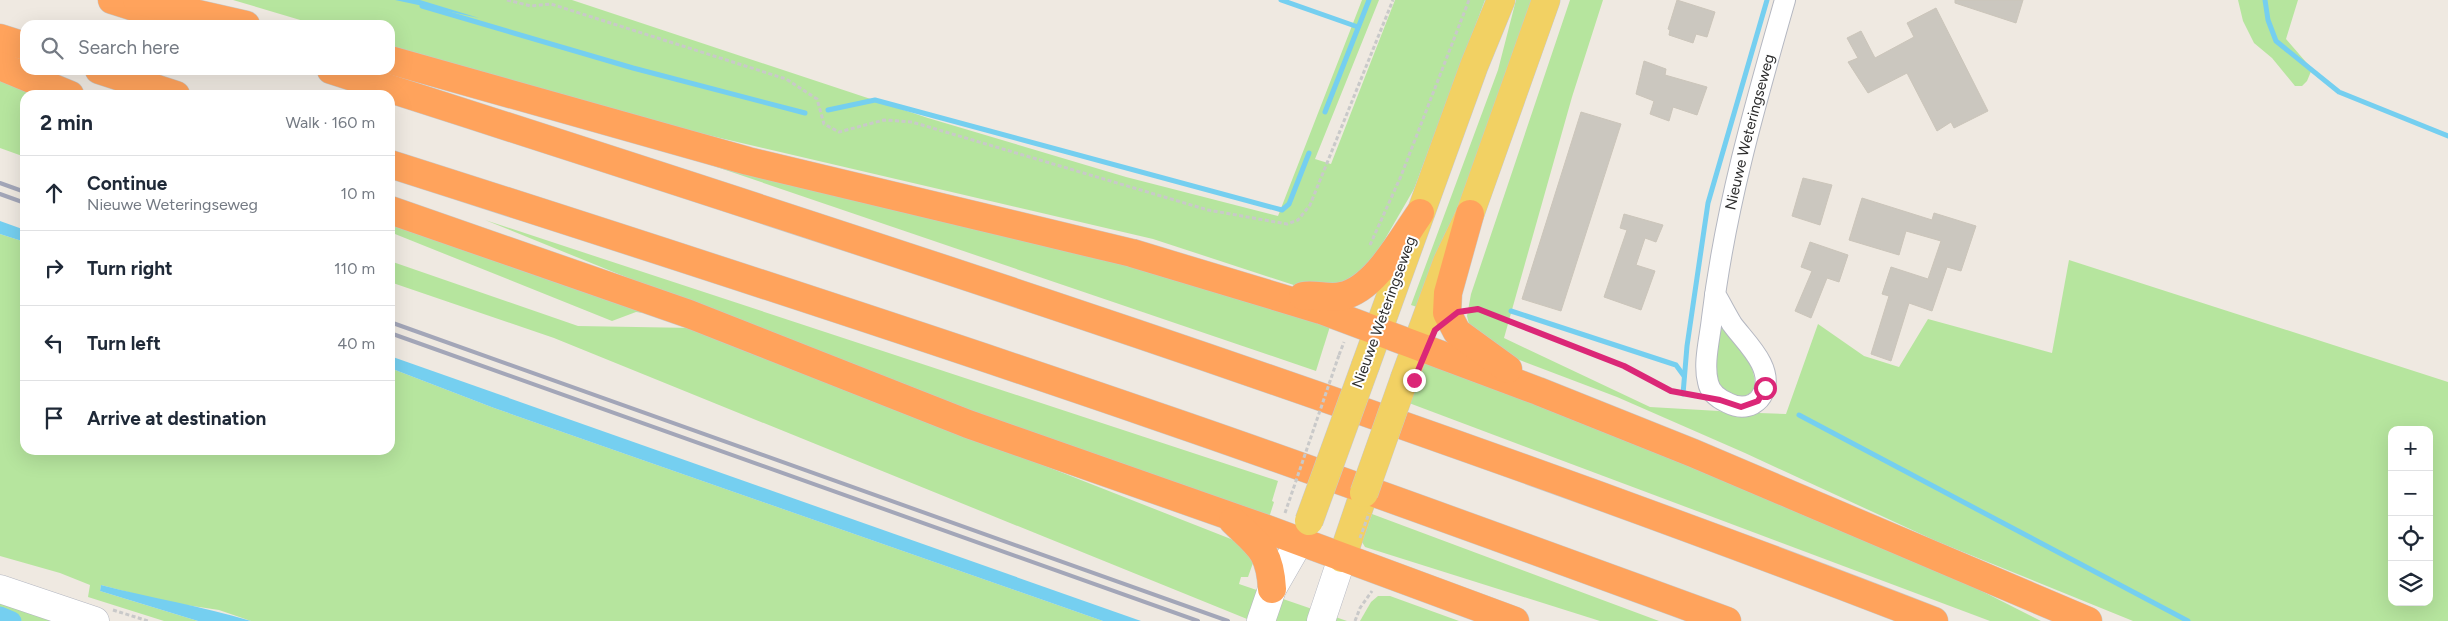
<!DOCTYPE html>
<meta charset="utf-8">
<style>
body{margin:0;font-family:Figtree,sans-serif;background:#f6f6f7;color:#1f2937}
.controls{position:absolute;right:15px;bottom:15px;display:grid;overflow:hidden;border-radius:10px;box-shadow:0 5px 20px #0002}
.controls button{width:45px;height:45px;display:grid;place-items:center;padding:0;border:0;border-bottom:1px solid #e0e1e3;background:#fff;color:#1f2937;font:25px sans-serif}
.stop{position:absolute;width:15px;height:15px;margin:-11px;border:4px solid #db2777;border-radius:50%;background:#fff}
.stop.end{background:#db2777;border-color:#fff;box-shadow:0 1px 5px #0008}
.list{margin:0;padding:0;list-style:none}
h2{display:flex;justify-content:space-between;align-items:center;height:65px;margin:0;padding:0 20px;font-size:21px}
h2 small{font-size:16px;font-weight:400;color:#747a83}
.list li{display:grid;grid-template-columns:32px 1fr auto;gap:15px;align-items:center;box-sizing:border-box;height:75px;padding:0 20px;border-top:1px solid #e0e1e3}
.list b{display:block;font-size:19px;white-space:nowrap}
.list p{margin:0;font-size:16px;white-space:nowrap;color:#747a83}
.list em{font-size:16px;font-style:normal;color:#747a83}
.icon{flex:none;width:28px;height:28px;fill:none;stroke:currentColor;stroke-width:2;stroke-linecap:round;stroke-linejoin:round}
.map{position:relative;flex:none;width:2448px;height:621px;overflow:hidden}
.search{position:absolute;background:#fff;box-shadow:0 5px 20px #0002;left:20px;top:20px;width:375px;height:55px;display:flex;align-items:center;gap:12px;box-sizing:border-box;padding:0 18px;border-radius:15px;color:#747a83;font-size:19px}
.panel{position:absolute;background:#fff;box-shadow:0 5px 20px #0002;left:20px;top:90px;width:375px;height:365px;border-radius:15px}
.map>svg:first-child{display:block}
</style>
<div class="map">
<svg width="2448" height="621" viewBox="0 0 2448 621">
<rect width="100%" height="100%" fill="#efe9e1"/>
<g fill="#b6e59e" fill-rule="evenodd">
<path d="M233,0H572L928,118L1126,177L1278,216L1362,0H1379L1315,159L1331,164L1395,0H1485L1414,189L1370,265L1350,281L1309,290L1153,239L656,123L390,46V25H317Z"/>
<path d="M1516,0H1536L1423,309L1411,305L1498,70Z"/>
<path d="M1570,0H1603L1572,97L1504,338L1650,407L1719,411L1740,417L1759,413L1786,414L1818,324L1864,356L1899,367L1928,319L2052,353L2069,260L2448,382V621H2133L1936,541L1745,453L1617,397L1517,359L1470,328L1467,316L1471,294ZM2392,430H2429V602H2392Z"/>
<path d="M2238,0H2298L2286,39L2312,69L2307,81L2302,86H2295L2272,58L2254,43L2243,21Z"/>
<path d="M0,80L41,95H25V157L0,148Z"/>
<path d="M699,161L1066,240L1332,320L1316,371Z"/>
<path d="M485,220L1278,481L1272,501L1274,502L1267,524L910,392Z"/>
<path d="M390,223L651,314L636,312L612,321L390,232Z"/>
<path d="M0,234L25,242V450H390V368L494,408L1103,621H251L219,610L166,602L101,585L100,591L198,621H164L88,597L90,585L60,573L0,556Z"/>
<path d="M390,261L578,326L694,328L1236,541L1254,560L1248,577H1241L1239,584L1347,621H1252L554,338L390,282Z"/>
<path d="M1719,323C1737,337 1756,364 1755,387C1750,394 1745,399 1736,396C1701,387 1715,348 1719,323Z"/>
<path d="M1424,362L1588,420L1960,580L2041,621H1990L1409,403Z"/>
<path d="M1372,514L1659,621H1600L1365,547L1362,542Z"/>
<path d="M1378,596H1390L1459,621H1360L1371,602Z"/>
<path d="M0,603L53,621H22L0,613Z"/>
</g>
<g fill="#75cff0">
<path d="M395,0H420L479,18Z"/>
<path d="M0,221L25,230V242L0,234Z"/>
<path d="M390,356L1141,621H1103L494,408L390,368Z"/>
<path d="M101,585C151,598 202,606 251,621H198L100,591Z"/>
</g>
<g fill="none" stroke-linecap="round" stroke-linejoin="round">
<g stroke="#75cff0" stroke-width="5">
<path d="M1281,0L1358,27"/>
<path d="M2265,0L2268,20L2276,41L2339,92L2448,136"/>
<path d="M422,6L633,68L805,113"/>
<path d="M828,110L875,100L1282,210L1289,204L1309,153"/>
<path d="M1325,112L1369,0"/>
<path d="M1511,311L1676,365L1684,376"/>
<path d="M1683,394L1687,346L1708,203L1767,0"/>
<path d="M1799,415L2188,621"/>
</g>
<path stroke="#75cff0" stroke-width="19" d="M0,616L12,621"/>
</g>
<g fill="#cbc7bf" stroke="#cbc5ba">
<path d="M1677,0L1715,12L1707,37L1696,34L1693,43L1669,35L1670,30L1668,29Z"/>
<path d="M1955,0H2023L2016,23L1955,3Z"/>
<path d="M1936,8L1988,111L1954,128L1951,122L1937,131L1907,73L1868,93L1848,62L1858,58L1847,38L1861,31L1875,58L1914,37L1907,23Z"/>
<path d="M1644,61L1666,69L1665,75L1707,87L1697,115L1673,107L1669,121L1650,114L1654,101L1636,94Z"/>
<path d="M1581,112L1621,124L1561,311L1522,299Z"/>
<path d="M1803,178L1832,185L1820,225L1792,216Z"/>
<path d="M1862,198L1932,220L1934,213L1976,226L1961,271L1947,267L1932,311L1909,303L1891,361L1871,354L1889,296L1882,294L1891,267L1928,279L1941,241L1906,231L1899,255L1849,240Z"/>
<path d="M1624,214L1663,225L1656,242L1645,238L1636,265L1655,271L1641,310L1604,297L1627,230L1620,228Z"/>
<path d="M1810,242L1848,255L1839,282L1827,278L1811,318L1795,311L1812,271L1801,267Z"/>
</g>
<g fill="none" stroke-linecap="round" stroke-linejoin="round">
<defs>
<g id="minor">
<path id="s1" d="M1715,294C1721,304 1726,314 1732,324C1745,342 1775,368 1763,393C1761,398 1758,401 1753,404C1745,408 1736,407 1728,403C1719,399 1710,393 1708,382C1703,363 1710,338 1712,318C1725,209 1755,105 1785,0"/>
</g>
<g id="secondary">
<path d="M0,589L95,621"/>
<path d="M1261,621L1272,589L1299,542"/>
<path d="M1321,621L1342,558"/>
</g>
<g id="primary">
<path d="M1366,364L1474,66L1501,0"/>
<path d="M1405,377L1447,262L1470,214L1546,0"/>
<path d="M1342,558L1364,493"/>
</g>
<g id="motorway">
<path d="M112,0L153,13"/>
<path d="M137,0L246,25"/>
<path d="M0,38L25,46"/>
<path d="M390,60L748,161L1132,253L1321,310L1538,391L1693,453L2088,621"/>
<path d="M0,66L70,95"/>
<path d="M99,70L176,95"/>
<path d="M331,70C869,242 1407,417 1934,621"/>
<path d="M390,164C647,246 904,329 1159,417C1349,482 1538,552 1727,621"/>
<path d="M390,210L689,314L968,424L1264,528L1515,621"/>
<path d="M1470,214L1448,293L1447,313L1457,332L1508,369"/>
<path d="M1303,296C1316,294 1329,299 1342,296C1375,289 1401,240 1420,213"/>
<path d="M1233,521C1259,546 1270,551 1272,589"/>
</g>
</defs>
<use href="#minor" stroke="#b4b7c1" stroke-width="22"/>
<use href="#secondary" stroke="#b4b7c1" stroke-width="29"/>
<use href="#primary" stroke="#c9c9c9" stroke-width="29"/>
<use href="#motorway" stroke="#c9c9c9" stroke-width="29"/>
<g stroke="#c9c9c9" stroke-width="3" stroke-dasharray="4 2.5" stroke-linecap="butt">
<path d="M507,0L531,6L551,4L786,79L817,99L824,124L839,132L884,120L912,122L1208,210L1287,224L1298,220L1310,205L1393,0"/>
<path d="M1370,245L1401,176L1469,0"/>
<path d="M1469,310L1477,309L1624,366L1671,391L1693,395"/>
<path d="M1339,355L1344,342"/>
<path d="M113,610L148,621"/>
<path d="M1355,621L1360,608L1372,591"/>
</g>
<use href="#minor" stroke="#fff" stroke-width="20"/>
<use href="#secondary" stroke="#fff" stroke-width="28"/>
<use href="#primary" stroke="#f2d163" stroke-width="28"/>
<use href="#motorway" stroke="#ffa35c" stroke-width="28"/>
<g stroke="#a3a6b8" stroke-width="4">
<path d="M0,183L25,192"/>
<path d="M0,194L25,203"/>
<path d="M390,322L1228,621"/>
<path d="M390,333L1198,621"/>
</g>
<defs>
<g id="primary-bridge">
<path d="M1364,493L1405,377"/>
<path d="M1309,521L1366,364"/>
</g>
</defs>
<use href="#primary-bridge" stroke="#c9c9c9" stroke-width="29" stroke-linecap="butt"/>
<g stroke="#c9c9c9" stroke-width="3" stroke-dasharray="4 2.5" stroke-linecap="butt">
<path d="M1285,513L1339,355"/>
<path d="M1360,538L1369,513"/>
</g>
<use href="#primary-bridge" stroke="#f2d163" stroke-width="28"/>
</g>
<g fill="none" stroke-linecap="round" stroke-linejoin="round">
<path stroke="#db2777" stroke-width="6" d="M1414,380L1435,330L1458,312L1478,309L1624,366L1671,391L1720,400L1741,407L1758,401L1765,388"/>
</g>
<g text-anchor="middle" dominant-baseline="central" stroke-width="4" stroke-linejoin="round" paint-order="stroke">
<g font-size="15" fill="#2e2e2e" stroke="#fff">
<text stroke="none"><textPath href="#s1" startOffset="440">Nieuwe Weteringseweg</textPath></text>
<text transform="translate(1384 312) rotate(-70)">Nieuwe Weteringseweg</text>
</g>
</g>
</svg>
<div class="controls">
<button>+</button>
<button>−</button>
<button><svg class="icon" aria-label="locate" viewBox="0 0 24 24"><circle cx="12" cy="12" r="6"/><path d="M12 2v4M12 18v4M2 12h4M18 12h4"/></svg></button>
<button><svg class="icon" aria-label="layers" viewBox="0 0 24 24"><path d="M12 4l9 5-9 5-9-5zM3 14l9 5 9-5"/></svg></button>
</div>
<div class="stop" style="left:1765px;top:388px"></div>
<div class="stop end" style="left:1414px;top:380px"></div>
<div class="search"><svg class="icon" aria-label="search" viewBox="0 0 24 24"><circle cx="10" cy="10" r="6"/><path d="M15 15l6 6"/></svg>Search here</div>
<section class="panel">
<h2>2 min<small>Walk · 160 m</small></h2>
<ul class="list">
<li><svg class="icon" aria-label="ahead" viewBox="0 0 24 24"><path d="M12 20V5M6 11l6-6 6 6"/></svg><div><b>Continue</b><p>Nieuwe Weteringseweg</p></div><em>10 m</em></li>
<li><svg class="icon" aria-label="right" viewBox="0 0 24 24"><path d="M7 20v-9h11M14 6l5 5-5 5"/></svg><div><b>Turn right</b></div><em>110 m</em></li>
<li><svg class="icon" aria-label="left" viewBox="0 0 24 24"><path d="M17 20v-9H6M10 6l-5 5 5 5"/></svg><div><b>Turn left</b></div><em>40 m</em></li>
<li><svg class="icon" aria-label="arrive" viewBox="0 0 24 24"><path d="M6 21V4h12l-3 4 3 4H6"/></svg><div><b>Arrive at destination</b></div></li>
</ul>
</section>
</div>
